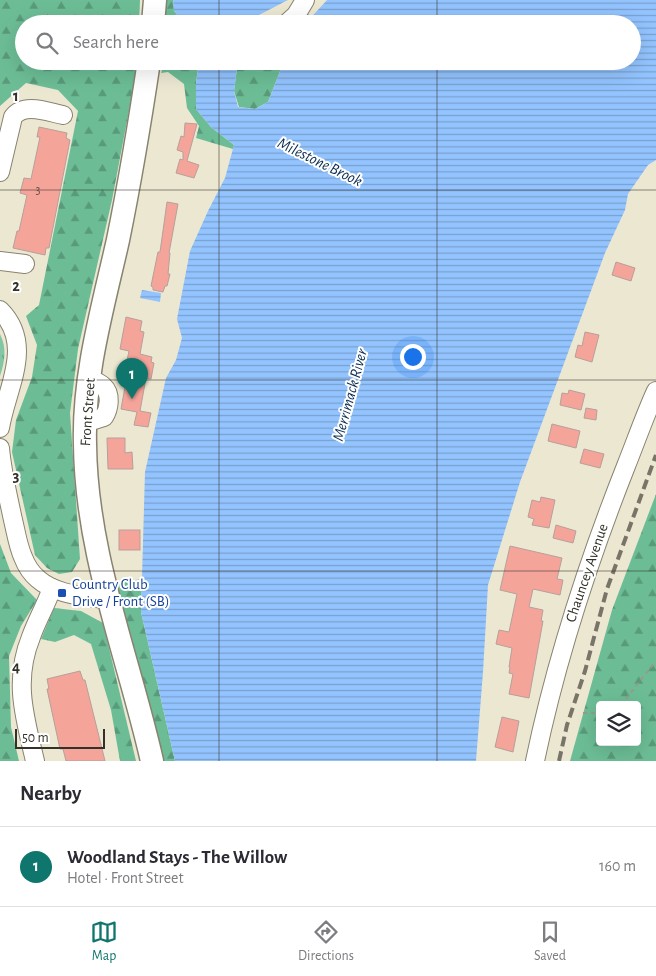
<!DOCTYPE html>
<meta charset="utf-8">
<style>
body{margin:0;font-family:"Alegreya Sans",sans-serif;background:#f2f2f3;color:#2b2b33}
.controls{position:absolute;right:15px;bottom:15px;display:grid;overflow:hidden;border-radius:5px;box-shadow:0 5px 20px #0002}
.controls button{width:45px;height:45px;display:grid;place-items:center;padding:0;border:0;border-bottom:1px solid #e1e1e2;background:#fff;color:#2b2b33;font:25px sans-serif}
.scale{position:absolute;left:15px;bottom:12px;width:90px;box-sizing:border-box;padding-left:5px;border:2px solid #333129;border-top:0;font-size:14px;line-height:18px;white-space:nowrap;color:#333129;-webkit-text-stroke:4px #fff;paint-order:stroke}
.you{position:absolute;left:412px;top:356px;width:18px;height:18px;margin:-12px;border:4px solid #fff;border-radius:50%;background:#1a73e8;box-shadow:0 0 0 8px #1a73e833}
.badge{display:grid;place-items:center;width:32px;height:32px;border-radius:50%;background:#0f766e;color:#fff;font-size:16px;font-weight:700}
.pin{position:absolute;translate:-50% -41px;filter:drop-shadow(0 1px 2px #0008)}
.pin::after{content:'';position:absolute;top:26px;width:18px;height:15px;background:inherit;clip-path:polygon(0 0,100% 0,50% 100%)}
.list{margin:0;padding:0;list-style:none}
h2{display:flex;justify-content:space-between;align-items:center;height:65px;margin:0;padding:0 20px;font-size:21px}
h2 small{font-size:16px;font-weight:400;color:#7c7c81}
.list li{display:grid;grid-template-columns:32px 1fr auto;gap:15px;align-items:center;box-sizing:border-box;height:80px;padding:0 20px;border-top:1px solid #e1e1e2}
.list b{display:block;font-size:19px;white-space:nowrap}
.list p{margin:0;font-size:16px;white-space:nowrap;color:#7c7c81}
.list em{font-size:16px;font-style:normal;color:#7c7c81}
.icon{flex:none;width:28px;height:28px;fill:none;stroke:currentColor;stroke-width:2;stroke-linecap:round;stroke-linejoin:round}
.map{position:relative;flex:none;width:656px;height:761px;overflow:hidden}
.search{position:absolute;background:#fff;box-shadow:0 5px 20px #0002;left:15px;right:15px;top:15px;height:55px;display:flex;align-items:center;gap:12px;box-sizing:border-box;padding:0 18px;border-radius:28px;color:#7c7c81;font-size:19px}
.sheet{height:145px;background:#fff}
nav{display:flex;justify-content:space-around;align-items:center;box-sizing:border-box;height:70px;border-top:1px solid #e1e1e2;background:#fff;font-size:14px;color:#7c7c81}
nav a{display:grid;justify-items:center;gap:2px}
nav .on{color:#0f766e}
.map>svg:first-child{display:block}
</style>
<div class="map">
<svg width="656" height="761" viewBox="0 0 656 761">
<defs>
<pattern id="grass-tufts" width="24" height="20" patternUnits="userSpaceOnUse" patternTransform="scale(1.25)"><rect width="24" height="20" fill="#82c6a4"/><path d="M3 7l-1-3M5 7V3M7 7l1-3M15 17l-1-3M17 17v-4M19 17l1-3" fill="none" stroke="#6ba186"/></pattern>
<pattern id="forest-firs" width="22" height="20" patternUnits="userSpaceOnUse" patternTransform="scale(1.25)"><rect width="22" height="20" fill="#6cbd96"/><path d="M5 1l3.5 6h-7zM16 11l3.5 6h-7z" fill="#599a7a"/></pattern>
<pattern id="water-rules" width="6" height="5" patternUnits="userSpaceOnUse" patternTransform="scale(1.25)"><rect width="6" height="5" fill="#93c4ff"/><path d="M0 2.5h6" fill="none" stroke="#79a0ce"/></pattern>
</defs>
<rect width="100%" height="100%" fill="#ece7d1"/>
<path fill="url(#grass-tufts)" d="M0,334C7,348 5,361 0,376Z"/>
<g fill="url(#forest-firs)" fill-rule="evenodd">
<path d="M0,0H140L139,24H24V61H136L135,79L112,200L78,349L70,413L80,559L72,572L59,574L47,568L35,555L12,452L16,420L32,377L37,345L26,316L39,305L78,111L58,90L26,83L0,106Z"/>
<path d="M162,0H173L174,11L185,24H161Z"/>
<path d="M165,61H199L196,83V109L211,127L234,145L233,149L196,138L199,126L187,108L184,84L168,72L161,73Z"/>
<path d="M238,61H284L268,102L255,109L239,107L234,91Z"/>
<path d="M656,494V761H570L612,610ZM600,705H637V742H600Z"/>
<path d="M0,544L11,573L37,600L21,626L9,656L11,727L19,761H0Z"/>
<path d="M142,579L141,612L175,761H161L146,696L116,583Z"/>
<path d="M54,608L81,611L103,623L136,761H120L111,710L91,644L74,635L55,642L41,639Z"/>
</g>
<g fill="url(#water-rules)">
<path d="M173,0H288L259,15L232,24H185L174,11Z"/>
<path d="M327,0H656V160L648,165L628,194L625,210L605,253L520,482L488,585L483,672L476,761H175L141,612L145,472L166,378L176,360L182,338L177,319L190,251L208,211L225,178L234,145L211,127L196,109V83L199,61H238L234,91L238,107L255,109L268,102L284,61H632V24H305Z"/>
<path d="M142,290L161,293L160,302L140,298Z"/>
</g>
<g fill="none" stroke-linecap="round" stroke-linejoin="round">
<path stroke="#93c4ff" stroke-width="4" d="M303,12L310,18"/>
</g>
<g fill="#f5a49a" stroke="#b79f9b">
<path d="M185,123L197,124L187,161L199,165L194,178L176,173L180,159L183,160V152L177,150L181,136L184,137Z"/>
<path d="M39,127L67,133L66,138L70,140L49,248H46L45,255L13,248L17,231H19L27,195L20,193L24,178L31,179L40,137H37Z"/>
<path d="M167,202L178,204L169,253H170L168,274H170L167,286H165L163,292L153,290V287L151,286L158,252H160Z"/>
<path d="M616,262L635,268L631,281L612,275Z"/>
<path d="M126,317L142,321L140,331L144,332L140,354L152,357L151,362L154,363L151,379L146,378L140,411L151,413L148,427L134,425L137,412L121,409L127,376L124,375L129,351L120,349Z"/>
<path d="M585,332L599,335L592,362L575,357L578,345L582,346Z"/>
<path d="M569,390L585,394L581,410L560,405L562,393L568,394Z"/>
<path d="M586,408L597,410L596,420L584,418Z"/>
<path d="M552,424L580,431L576,448L548,441Z"/>
<path d="M107,438H125V453L132,452L133,469H108Z"/>
<path d="M584,449L604,454L600,468L580,463Z"/>
<path d="M541,497L555,500L549,528L532,525L534,519L528,517L532,500L540,502Z"/>
<path d="M556,525L576,531L573,543L553,538Z"/>
<rect x="119" y="530" width="21" height="20"/>
<path d="M510,546L562,558L557,579L563,580L560,595L533,589L529,607L543,610L541,621H543L529,698L509,694L513,674L509,673L510,667H509L512,648L496,644L499,630L509,632L517,594L500,590Z"/>
<path d="M80,671L83,680H85L105,761H66L63,749H60L47,689H49L47,679Z"/>
<path d="M502,717L519,721L513,752L495,747Z"/>
</g>
<g fill="none" stroke-linecap="round" stroke-linejoin="round">
<defs>
<g id="minor">
<path d="M286,24L296,15L305,0"/>
<path d="M0,172L13,117C24,102 48,112 63,115"/>
<path d="M0,261L25,264"/>
<path d="M0,310C35,345 6,389 0,428"/>
<path d="M85,423L104,417C109,409 112,394 103,386C100,383 93,380 89,378"/>
<path d="M0,448C2,472 8,496 13,520C16,532 18,546 23,557C26,565 32,574 38,579C56,595 85,596 108,600"/>
<path d="M35,761C25,718 13,681 31,637C37,620 46,605 52,588"/>
<path d="M535,761C556,660 588,562 626,466C636,441 645,415 656,391"/>
</g>
<g id="major">
<path d="M153,24L155,0"/>
<path d="M149,61C140,121 130,181 118,240C103,307 83,375 85,444C86,554 128,655 152,761"/>
</g>
</defs>
<use href="#minor" stroke="#888370" stroke-width="20"/>
<use href="#major" stroke="#888370" stroke-width="25"/>
<g stroke="#9c9989" stroke-width="2" stroke-dasharray="4 4" stroke-linecap="butt">
<path d="M621,705L656,661"/>
<path d="M583,713H600"/>
</g>
<use href="#minor" stroke="#fff" stroke-width="18"/>
<use href="#major" stroke="#fff" stroke-width="22"/>
<path stroke="#787568" stroke-width="4" stroke-dasharray="10 5" stroke-linecap="butt" d="M559,761L567,725L585,671L607,589L656,455"/>
</g>
<path fill="none" stroke="#333129" stroke-width="1" stroke-opacity="0.55" d="M219,0V24M437,0V24M219,61V761M437,61V761M0,190H656M0,380H656M0,571H656"/>
<rect fill="#1a4fb4" stroke="#fff" stroke-width="2" x="57" y="588" width="10" height="10" rx="2.5"/>
<g text-anchor="middle" dominant-baseline="central" stroke-width="4" stroke-linejoin="round" paint-order="stroke">
<g font-size="12" fill="#644e45">
<text x="38" y="190">3</text>
</g>
<g font-size="15" fill="#333129" stroke="#fff">
<text transform="translate(88 412) rotate(-86)">Front Street</text>
<text transform="translate(587 573) rotate(-71)">Chauncey Avenue</text>
</g>
<g font-size="15" fill="#164399" stroke="#fff" text-anchor="start">
<text x="72" y="584">Country Club<tspan x="72" dy="17">Drive / Front (SB)</tspan></text>
</g>
<g font-size="16" font-style="italic" fill="#092c50" stroke="#fff">
<text transform="translate(320 162) rotate(26)">Milestone Brook</text>
<text transform="translate(350 395) rotate(-75)">Merrimack River</text>
</g>
</g>
<g font-size="16" text-anchor="middle" font-weight="bold" fill="#333129" stroke="#fff" stroke-width="4" stroke-linejoin="round" paint-order="stroke">
<text x="16" y="101">1</text>
<text x="16" y="291">2</text>
<text x="16" y="481">3</text>
<text x="16" y="672">4</text>
</g>
</svg>
<div class="controls">
<button><svg class="icon" aria-label="layers" viewBox="0 0 24 24"><path d="M12 4l9 5-9 5-9-5zM3 14l9 5 9-5"/></svg></button>
</div>
<div class="scale">50 m</div>
<div class="you"></div>
<div class="pin badge" style="left:132px;top:399px">1</div>
<div class="search"><svg class="icon" aria-label="search" viewBox="0 0 24 24"><circle cx="10" cy="10" r="6"/><path d="M15 15l6 6"/></svg>Search here</div>
</div>
<section class="sheet">
<h2>Nearby<small></small></h2>
<ul class="list">
<li><span class="badge">1</span><div><b>Woodland Stays - The Willow</b><p>Hotel · Front Street</p></div><em>160 m</em></li>
</ul>
</section>
<nav>
<a class="on"><svg class="icon" aria-label="map" viewBox="0 0 24 24"><path d="M3 6l6-2 6 2 6-2v14l-6 2-6-2-6 2zM9 4v14M15 6v14"/></svg>Map</a>
<a><svg class="icon" aria-label="directions" viewBox="0 0 24 24"><path d="M12 3l9 9-9 9-9-9zM9 14v-3h6M13 9l2 2-2 2"/></svg>Directions</a>
<a><svg class="icon" aria-label="saved" viewBox="0 0 24 24"><path d="M7 4h10v16l-5-4-5 4z"/></svg>Saved</a>
</nav>
